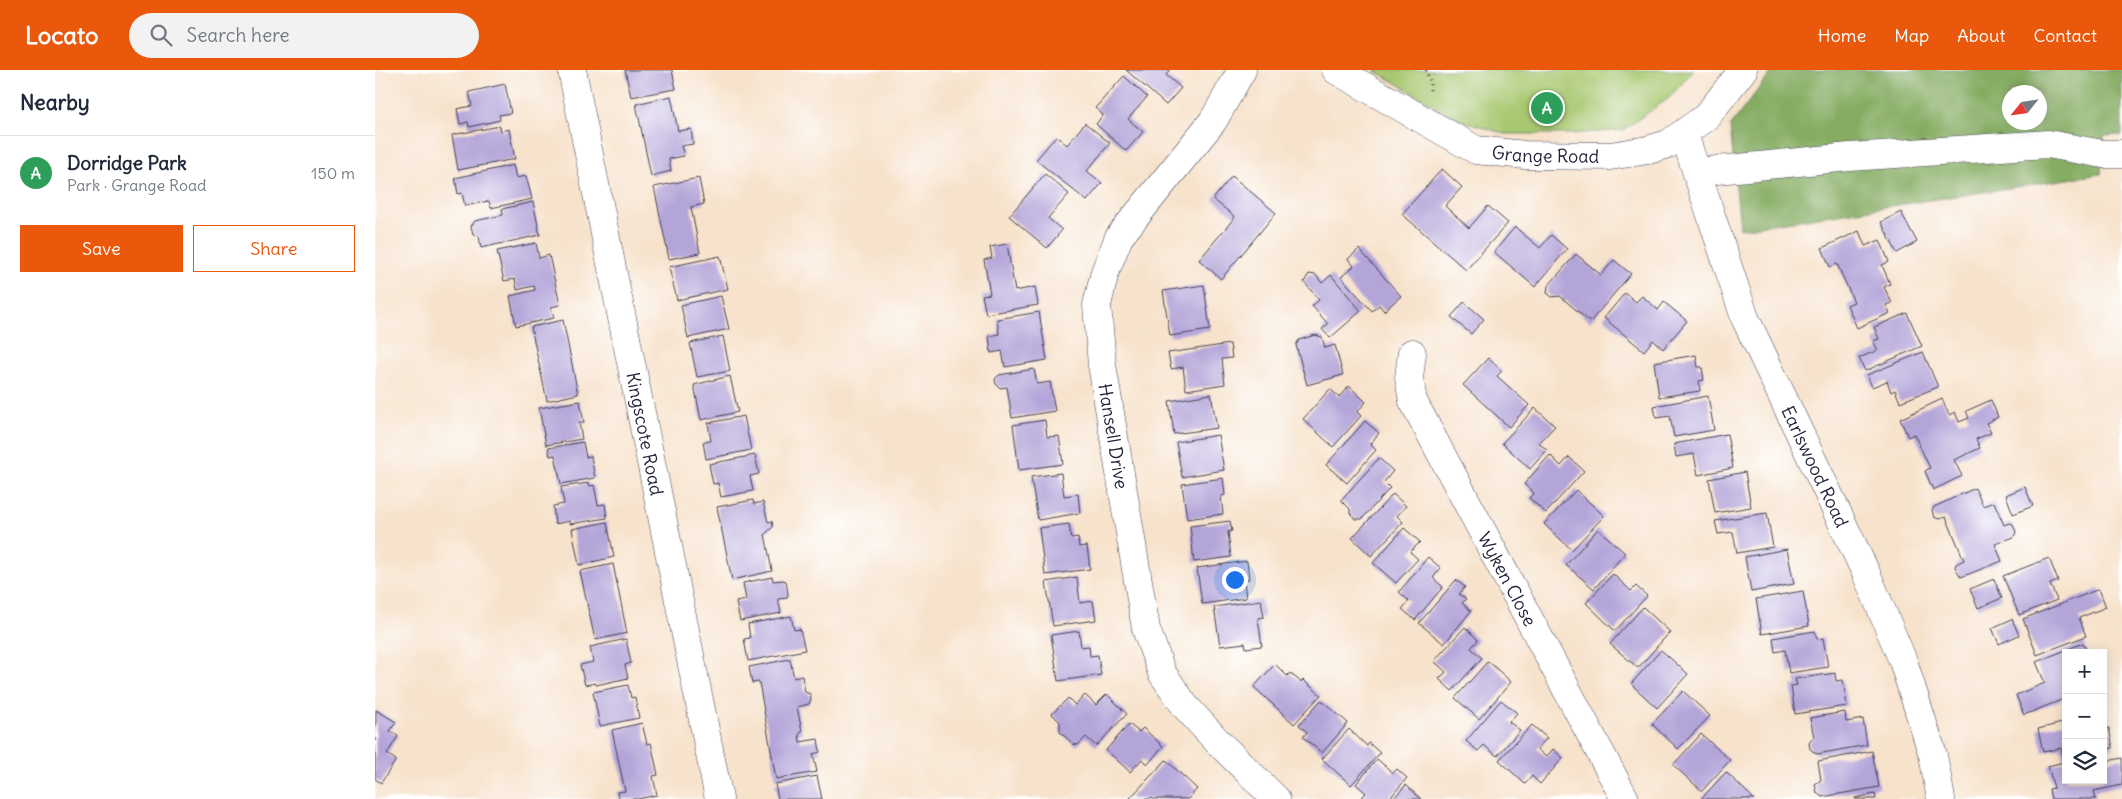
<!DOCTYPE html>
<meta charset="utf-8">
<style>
body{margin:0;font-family:Delius,sans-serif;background:#f2f2f3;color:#1f2937}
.controls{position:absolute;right:15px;bottom:15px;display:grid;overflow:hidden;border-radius:0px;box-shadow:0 2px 12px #0003}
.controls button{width:45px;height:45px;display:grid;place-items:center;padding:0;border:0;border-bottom:1px solid #e0e1e3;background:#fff;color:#1f2937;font:25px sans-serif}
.compass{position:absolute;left:1627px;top:15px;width:45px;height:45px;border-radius:50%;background:#fff;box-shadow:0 2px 12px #0003;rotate:240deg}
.you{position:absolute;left:859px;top:509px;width:18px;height:18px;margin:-12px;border:4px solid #fff;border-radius:50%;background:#1a73e8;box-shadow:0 0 0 8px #1a73e833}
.badge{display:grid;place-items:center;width:32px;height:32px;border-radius:50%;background:#ea580c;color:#fff;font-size:16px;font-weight:700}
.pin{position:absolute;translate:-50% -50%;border:2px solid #fff;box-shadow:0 1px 5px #0006}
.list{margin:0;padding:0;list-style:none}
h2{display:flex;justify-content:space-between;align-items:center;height:65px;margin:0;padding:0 20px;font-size:21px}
h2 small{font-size:16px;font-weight:400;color:#747a83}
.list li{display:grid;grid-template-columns:32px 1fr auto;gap:15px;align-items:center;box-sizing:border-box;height:75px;padding:0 20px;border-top:1px solid #e0e1e3}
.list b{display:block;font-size:19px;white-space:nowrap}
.list p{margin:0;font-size:16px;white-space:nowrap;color:#747a83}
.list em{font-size:16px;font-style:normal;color:#747a83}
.actions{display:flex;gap:10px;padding:15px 20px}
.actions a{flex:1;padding:11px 0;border:1px solid #ea580c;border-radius:0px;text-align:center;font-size:18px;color:#ea580c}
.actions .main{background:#ea580c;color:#fff}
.icon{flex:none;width:28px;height:28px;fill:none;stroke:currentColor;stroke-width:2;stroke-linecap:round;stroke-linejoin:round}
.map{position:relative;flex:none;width:1747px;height:729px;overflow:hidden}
header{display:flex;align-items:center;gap:30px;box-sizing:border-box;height:70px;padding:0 25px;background:#ea580c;color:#fff}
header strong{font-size:24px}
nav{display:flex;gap:28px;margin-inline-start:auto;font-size:18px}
.search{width:350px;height:45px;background:#f2f2f3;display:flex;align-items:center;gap:12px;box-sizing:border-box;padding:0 18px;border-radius:28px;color:#747a83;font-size:19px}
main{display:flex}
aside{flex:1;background:#fff}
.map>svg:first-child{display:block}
</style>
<header>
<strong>Locato</strong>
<div class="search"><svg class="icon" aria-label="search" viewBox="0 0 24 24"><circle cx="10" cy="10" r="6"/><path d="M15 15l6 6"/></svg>Search here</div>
<nav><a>Home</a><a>Map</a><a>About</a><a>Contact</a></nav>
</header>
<main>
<aside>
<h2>Nearby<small></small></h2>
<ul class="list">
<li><span class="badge" style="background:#2e9e5b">A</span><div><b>Dorridge Park</b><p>Park · Grange Road</p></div><em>150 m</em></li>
</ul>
<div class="actions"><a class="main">Save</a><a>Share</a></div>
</aside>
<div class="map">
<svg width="1747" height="729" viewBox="0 0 1747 729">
<rect width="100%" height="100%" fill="#fff"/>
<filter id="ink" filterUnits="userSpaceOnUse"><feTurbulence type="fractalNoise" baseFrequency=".02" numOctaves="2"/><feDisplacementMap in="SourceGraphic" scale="10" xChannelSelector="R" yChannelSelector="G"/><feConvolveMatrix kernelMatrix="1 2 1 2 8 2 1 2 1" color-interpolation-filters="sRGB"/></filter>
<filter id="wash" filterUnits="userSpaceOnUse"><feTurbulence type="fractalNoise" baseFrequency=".0096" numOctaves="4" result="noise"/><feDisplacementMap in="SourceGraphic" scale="20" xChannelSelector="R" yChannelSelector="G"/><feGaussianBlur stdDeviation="1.12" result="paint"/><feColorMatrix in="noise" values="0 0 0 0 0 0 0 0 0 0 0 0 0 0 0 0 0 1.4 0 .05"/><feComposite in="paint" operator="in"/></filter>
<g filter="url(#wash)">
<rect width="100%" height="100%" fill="#f7e2cb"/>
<path fill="#a7c870" stroke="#647556" d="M999,0H1319L1294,28L1248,60L1195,64H1130L1083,49Z"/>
<path fill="#85ac62" stroke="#54674e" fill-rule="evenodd" d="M1398,0H1747V65L1729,66L1726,104L1365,159L1355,56ZM1634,22H1664V52H1634Z"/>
<g id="blocks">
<g fill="#b4a5d9">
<path d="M250,0H297L301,19L256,27Z"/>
<path d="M751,0H795L791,5L806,18L791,35Z"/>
<path d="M749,6L772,27L753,49L768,62L751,81L721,54L728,45L720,38Z"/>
<path d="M130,14L136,43L124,45L125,50L94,57L93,52L85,54L82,39L97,36L94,22Z"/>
<path d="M296,26L303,61L316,59L318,74L306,76L309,86L294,89L296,101L276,106L261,34Z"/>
<path d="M710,53L735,73L712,101L727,113L712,131L661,90L681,66L692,75Z"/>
<path d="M125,56L126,61L134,59L140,89L83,100L77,65Z"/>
<path d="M138,95L141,108L151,106L157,129L116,138L114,131L90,136L87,123L83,124L80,108Z"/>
<path d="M1067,99L1087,117L1070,136L1094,158L1113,136L1133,153L1091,200L1027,144Z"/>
<path d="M670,104L694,124L673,148L687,160L672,178L634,146Z"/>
<path d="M857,106L901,143L846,209L824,190L860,147L838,129Z"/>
<path d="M324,108L329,134L316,137L325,183L294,189L279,117Z"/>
<path d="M158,132L165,165L106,178L104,166L98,164L96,156L100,151L128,145L127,139Z"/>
<path d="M1526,142L1542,172L1522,183L1506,152Z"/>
<path d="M1140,157L1165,178L1176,165L1192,179L1160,217L1119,182Z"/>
<path d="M1484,161L1490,176L1505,170L1514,192L1507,195L1515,214L1509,217L1517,233L1511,235L1515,243L1482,258L1472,235L1479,232L1462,194L1455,197L1447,178Z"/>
<path d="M161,173L164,188L174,185L185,235L176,237L179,248L141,256L135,226L160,220L159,216L142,220L140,209L129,211L122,181Z"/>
<path d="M632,174L640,221L660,217L663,235L611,244L607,225L615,224L609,190L617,188L615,177Z"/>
<path d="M984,179L1026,226L1009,241L1004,235L997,241L966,207L979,196L973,189Z"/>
<path d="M1201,184L1226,205L1239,190L1256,204L1215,252L1185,226L1177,227L1172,223L1173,216Z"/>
<path d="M345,186L353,219L302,230L294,197Z"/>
<path d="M934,204L941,205L947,213L956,205L986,241L955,268L947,259L953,254L937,236L944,230L929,212Z"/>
<path d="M829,215L835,260L795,266L788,221Z"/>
<path d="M1250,223L1261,232L1267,226L1283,240L1289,232L1312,251L1288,279L1278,270L1269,281L1229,248Z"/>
<path d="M346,226L354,259L313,268L306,235Z"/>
<path d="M1089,232L1109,249L1096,264L1076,247Z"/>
<path d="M664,242L672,290L630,297L627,281L616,283L614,266L624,264L622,249Z"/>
<path d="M1532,243L1547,276L1490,301L1484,288L1503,280L1498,271L1504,269L1499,257Z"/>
<path d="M188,250L203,324L172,331L156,257Z"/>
<path d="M940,265L947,267L950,278L960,275L968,305L932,315L921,275L924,270Z"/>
<path d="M348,266L355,301L322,307L315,273Z"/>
<path d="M855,274L857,288L847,289L850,314L811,320L808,297L796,299L793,283Z"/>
<path d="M1548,282L1563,317L1525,332L1520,320L1516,322L1512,311L1497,317L1492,305Z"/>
<path d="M1321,285L1323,297H1327L1329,310L1324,311L1325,321L1284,327L1279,292Z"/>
<path d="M1113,288L1127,301L1122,306L1154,335L1134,357L1088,315Z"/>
<path d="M659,299L662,314L675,312L680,341L637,348L632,317L625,318L621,314L620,309L624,305Z"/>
<path d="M355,306L363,342L326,350L319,315Z"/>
<path d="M974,316L991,332L982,342L986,346L958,377L928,349L955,319L964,327Z"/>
<path d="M836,324L842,358L799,364L794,331Z"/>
<path d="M1333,326L1339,360L1299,367L1295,346L1281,348L1279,336Z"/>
<path d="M1567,329L1574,345L1580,342L1584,352L1594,348L1591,341L1616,330L1623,347L1611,353L1616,363L1601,369L1605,378L1579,390L1587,406L1558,420L1550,401L1555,398L1539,364L1533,367L1525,349Z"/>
<path d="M205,331L209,353H204L207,369L171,375L164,338Z"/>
<path d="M1160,338L1180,356L1164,373L1172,380L1155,399L1127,373Z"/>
<path d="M369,346L376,380L331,389L328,372L336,371L333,353Z"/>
<path d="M670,350L672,367L684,366L688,394L644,400L638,355Z"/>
<path d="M990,351L1004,363L995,374L1001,380L972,413L951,395Z"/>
<path d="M1352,364L1358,398L1323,405L1319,384L1301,387L1299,374Z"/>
<path d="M843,365L849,400L807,407L801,372Z"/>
<path d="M208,372L211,387L216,386L220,408L186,414L180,385L175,386L173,378Z"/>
<path d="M380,385L384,404L375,406L378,421L346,427L343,413L338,414L334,394Z"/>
<path d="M1175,385L1186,396L1194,387L1209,401L1171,443L1154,428L1159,423L1149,414Z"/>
<path d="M1004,388L1018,401L1009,412L1015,418L987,449H980L975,443V439L966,430Z"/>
<path d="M1370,402L1376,437L1340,443L1334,409Z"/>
<path d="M686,403L689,426L703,424L705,443L663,450L656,407Z"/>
<path d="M848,408L850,425L846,426L848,444L812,449L807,414Z"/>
<path d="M214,413L215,416L219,415L223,435L230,434L232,448L195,454V451L180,454L178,436L189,434L186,417Z"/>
<path d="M1650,417L1658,436L1638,444L1631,425Z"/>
<path d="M1600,418L1608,436L1619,432L1629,455L1634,453L1638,454L1641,462L1639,467L1620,474L1627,491L1586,507L1580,497L1581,494L1589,490L1571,447L1564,449L1559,447L1557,441L1559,437Z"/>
<path d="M1201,420L1229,446L1197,480L1169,454Z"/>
<path d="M1018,424L1031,436L1022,446L1028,452L996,486L977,468Z"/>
<path d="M378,430L379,434L388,432L393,452L397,451L398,457L390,464L397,501L357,510L342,437Z"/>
<path d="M1392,443L1398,477L1362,483L1358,462L1343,464L1340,451Z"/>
<path d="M855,451L857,461L853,462L856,487L819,492L815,456Z"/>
<path d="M232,452L239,487L204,495L197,459Z"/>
<path d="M694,454L696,468L703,467L704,477L712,476L715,499L670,505L664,458Z"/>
<path d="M1029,458L1045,472L1035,482L1043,489L1021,513L998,493Z"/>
<path d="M1223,459L1250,483L1219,519L1191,495Z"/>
<path d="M1412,479L1419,514L1376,522L1370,487Z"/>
<path d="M1053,487L1066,498L1058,508L1068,517L1040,550L1027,539L1034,531L1024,522Z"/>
<path d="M1674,488L1683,511L1675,514L1682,530L1644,545L1628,506Z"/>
<path d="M872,491L874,509L869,510L871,528L827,534L822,498Z"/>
<path d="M238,494L252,563L220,570L205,501Z"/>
<path d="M1238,504L1256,521L1261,516L1272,526L1240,561L1211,533Z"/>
<path d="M397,507L398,511L408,510L411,511L413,524L412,528L403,529L406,543L365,551L361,532L371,530L368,513Z"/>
<path d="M702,507L705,533L718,531L721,550L678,556L671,512Z"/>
<path d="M1619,509L1627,528L1603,538L1595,519Z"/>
<path d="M1081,510L1090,517L1084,524L1091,529L1087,533L1096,541L1069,574L1044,553Z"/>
<path d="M1724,519L1731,537L1704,548L1711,566L1662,585L1648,549Z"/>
<path d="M1428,521L1434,556L1387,564L1381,529Z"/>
<path d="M886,530L889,547L883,548L887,576L871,578L870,573L845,576L839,537Z"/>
<path d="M1268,537L1295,562L1263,598L1235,574Z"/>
<path d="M416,546L419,560L425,559L430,580L373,591L369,569L375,568L373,554Z"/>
<path d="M1637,549L1644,565L1624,574L1617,558Z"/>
<path d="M1090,557L1103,570L1096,578L1107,588L1077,621L1064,609L1071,602L1059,591Z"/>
<path d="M704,561L706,577L714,576L715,586L723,585L726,605L683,611L676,565Z"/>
<path d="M1440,561L1442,569L1448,568L1453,597L1414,603L1410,580L1400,582L1398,568Z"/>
<path d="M251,569L256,593L250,595L253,608L221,615L220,613L210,615L205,595L218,592L215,577Z"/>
<path d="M1708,573L1713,583H1691V628L1649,645L1641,625L1670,613L1661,592Z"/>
<path d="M1286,580L1313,604L1282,638L1256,614Z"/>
<path d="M415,589L419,608L427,606L430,622L435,624L436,629L434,634L422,637L427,662L424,664L425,672L443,669L445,682L438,684L442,702L401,709L384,612L377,613L374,597Z"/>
<path d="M1113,591L1136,612L1104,649L1080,628Z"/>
<path d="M900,594L912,606L915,603L926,612L928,610L946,625L919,654L879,617Z"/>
<path d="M1460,603L1461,611L1468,610L1472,636L1420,644L1416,616L1422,615L1420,609Z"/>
<path d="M253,615L256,628L260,627L264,648L225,656L218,622Z"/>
<path d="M1308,621L1335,646L1303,679L1277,654Z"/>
<path d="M732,624L752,644L721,676L711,667L703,675L698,674L685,662V652L677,644L693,628L700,635L710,625L721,635Z"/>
<path d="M946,630L973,653L947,683L928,667L932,662L924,655Z"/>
<path d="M1126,630L1142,643L1134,652L1145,660L1122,686L1109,675L1103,681L1091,671Z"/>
<path d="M1,640L21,652L15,661L23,666L12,684L21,690L6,713L0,709Z"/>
<path d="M1470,642L1471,652L1488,649L1492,675L1442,684L1435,679L1434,673L1439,667L1435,648Z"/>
<path d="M1691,652V710H1728V692L1747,688V715L1719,721L1721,729H1676L1674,719L1679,718L1673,696L1689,692L1686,678L1668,682L1663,659Z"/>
<path d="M267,653L272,674L276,673L283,705L278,706L282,725L263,729H244L242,722L250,721L237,660Z"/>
<path d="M754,654L764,662L768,658L788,676L773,694L767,689L755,702L731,680Z"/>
<path d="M1157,655L1172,668L1162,679L1171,687L1178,679L1188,688L1165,714L1157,706L1150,714L1124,690Z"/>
<path d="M1734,658L1738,678L1728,680V660Z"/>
<path d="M974,659L992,676L994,673L1005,683L976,715L947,689Z"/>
<path d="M1326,664L1355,690L1327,721L1298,695Z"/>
<path d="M1497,681L1504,717L1447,727L1442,723L1440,714L1446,710L1443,691Z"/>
<path d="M1002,689L1018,703L1022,699L1032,708L1014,729H988L987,727L991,723L981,714Z"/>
<path d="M791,690L822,719L813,729H778L776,727L774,729H756L755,728Z"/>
<path d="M1351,702L1379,729H1326Z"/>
<path d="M442,706L447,729H403L400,714Z"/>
<path d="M1031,715L1046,729H1018Z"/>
<path d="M1500,724L1501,729H1480V728Z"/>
</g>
</g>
</g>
<g filter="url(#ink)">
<use href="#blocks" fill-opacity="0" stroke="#423f51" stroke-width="1"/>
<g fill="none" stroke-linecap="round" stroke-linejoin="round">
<defs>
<g id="minor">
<path id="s1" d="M197,0L344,729"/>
<path id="s2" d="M867,0L838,51L744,167L730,202L722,235L727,295L771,559L787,603L810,636L843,672L901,729"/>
<path id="s3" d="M1309,64L1370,248L1491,503L1528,591L1558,685L1566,729"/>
<path d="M1322,102L1475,87L1673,74L1728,84H1747"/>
<path id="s4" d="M1037,283L1034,308L1038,331L1250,729"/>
</g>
<g id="major">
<path id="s5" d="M961,0L1101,80L1150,85L1235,86L1273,80L1293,74L1331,47L1368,0"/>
</g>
</defs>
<use href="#minor" stroke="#423f51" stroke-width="29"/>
<use href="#major" stroke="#423f51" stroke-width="29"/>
<path stroke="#423f51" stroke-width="3" stroke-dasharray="1 4" stroke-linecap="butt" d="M1051,0L1055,11V23"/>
<use href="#minor" stroke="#fff" stroke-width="28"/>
<use href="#major" stroke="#fff" stroke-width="28"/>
</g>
</g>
<g text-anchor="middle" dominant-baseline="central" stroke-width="4.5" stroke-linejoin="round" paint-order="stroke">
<g font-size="18" fill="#22223b" stroke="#fff">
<text stroke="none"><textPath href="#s5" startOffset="231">Grange Road</textPath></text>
<text stroke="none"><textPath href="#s1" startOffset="371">Kingscote Road</textPath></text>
<text stroke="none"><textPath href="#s2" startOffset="412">Hansell Drive</textPath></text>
<text stroke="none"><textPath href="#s3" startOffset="358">Earlswood Road</textPath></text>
<text stroke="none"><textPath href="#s4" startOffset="250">Wyken Close</textPath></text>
</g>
</g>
</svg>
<div class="controls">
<button>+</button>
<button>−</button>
<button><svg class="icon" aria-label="layers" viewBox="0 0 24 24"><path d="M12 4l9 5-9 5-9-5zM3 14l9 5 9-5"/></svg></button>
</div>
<svg class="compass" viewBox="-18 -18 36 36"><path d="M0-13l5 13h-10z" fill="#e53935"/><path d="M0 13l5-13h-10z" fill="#747a83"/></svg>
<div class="you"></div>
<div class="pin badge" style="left:1172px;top:38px;background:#2e9e5b">A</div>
</div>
</main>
